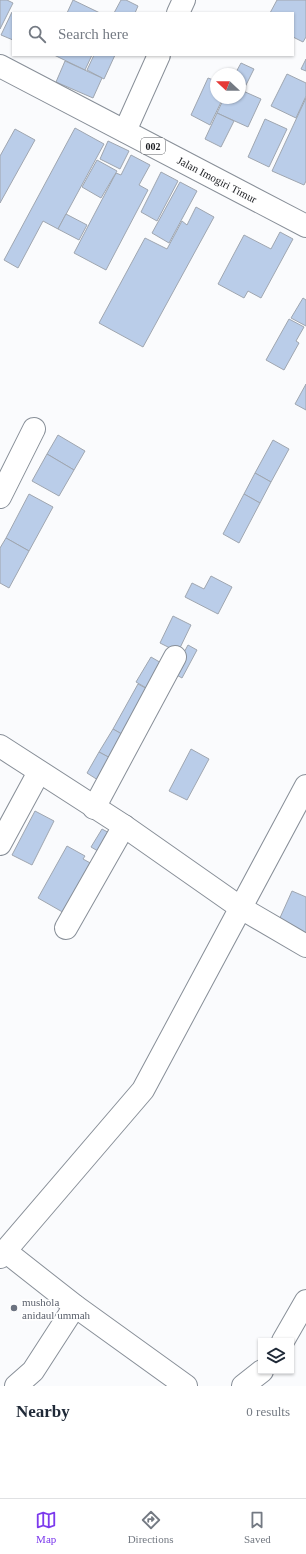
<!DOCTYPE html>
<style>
body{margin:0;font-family:"Times New Roman",serif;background:#f2f2f3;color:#1f2937}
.controls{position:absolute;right:12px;bottom:12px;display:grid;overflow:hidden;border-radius:0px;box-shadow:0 1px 3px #0004}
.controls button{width:36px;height:36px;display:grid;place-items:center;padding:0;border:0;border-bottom:1px solid #e0e1e3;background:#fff;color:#1f2937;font:20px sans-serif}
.compass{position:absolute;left:210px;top:68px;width:36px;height:36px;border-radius:50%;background:#fff;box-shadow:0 1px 3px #0004;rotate:292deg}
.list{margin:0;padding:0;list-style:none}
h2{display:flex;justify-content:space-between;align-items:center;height:52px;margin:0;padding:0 16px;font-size:17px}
h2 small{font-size:13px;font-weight:400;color:#747a83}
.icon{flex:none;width:22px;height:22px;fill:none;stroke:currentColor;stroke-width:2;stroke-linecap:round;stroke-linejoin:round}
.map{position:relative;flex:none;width:306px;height:1386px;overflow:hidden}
.search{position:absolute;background:#fff;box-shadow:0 1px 3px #0004;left:12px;right:12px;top:12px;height:44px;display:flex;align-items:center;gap:10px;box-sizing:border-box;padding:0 14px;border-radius:0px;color:#747a83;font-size:15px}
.sheet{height:112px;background:#fff}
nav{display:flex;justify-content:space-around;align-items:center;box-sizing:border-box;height:56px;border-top:1px solid #e0e1e3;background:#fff;font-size:11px;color:#747a83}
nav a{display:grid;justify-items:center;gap:2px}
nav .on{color:#7c3aed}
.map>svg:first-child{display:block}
</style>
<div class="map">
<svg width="306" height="1386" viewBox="0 0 306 1386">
<rect width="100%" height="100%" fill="#fafbfd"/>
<g fill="#bacde9" stroke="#9fa6b0">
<path d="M0,0H7L13,3L0,29Z"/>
<path d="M73,0L100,13H67Z"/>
<path d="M121,0H126L138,6L135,13H114Z"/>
<path d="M277,0H306V37L303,42L293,37V13H270Z"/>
<path d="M12,12L13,13V40L1,35Z"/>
<path d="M54,55H92L85,70Z"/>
<path d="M94,55H115L104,79L87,70Z"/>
<path d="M306,59V71L301,69Z"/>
<path d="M65,61L102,78L93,98L56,82Z"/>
<path d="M241,63L254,69L243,91L261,99L248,127L217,113L224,98H240V74H235Z"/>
<path d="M287,74L306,83V96L296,118L271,106Z"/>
<path d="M208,78L216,81V98H223L210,125L191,115Z"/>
<path d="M306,98V181L304,185L272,171Z"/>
<path d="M217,113L234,121L221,147L205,139Z"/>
<path d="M265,119L287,129L269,167L248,157Z"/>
<path d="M75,128L104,144L58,229L43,221L18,268L4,260Z"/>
<path d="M15,129L35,140L0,203V156Z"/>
<path d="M108,141L129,151L120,169L100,159Z"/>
<path d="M131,155L150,165L139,185L148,190L106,270L74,253L116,173L121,175Z"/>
<path d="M97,160L117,171L101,198L82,187Z"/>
<path d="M161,172L178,181L157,221L141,212Z"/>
<path d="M180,182L197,191L169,243L152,233Z"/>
<path d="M196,207L214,217L143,347L99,323L145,238L167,249L182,221L187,225Z"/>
<path d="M66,214L87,225L79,240L58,229Z"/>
<path d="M280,232L293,239L261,298L248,291L244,298L218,284L244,235L271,249Z"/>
<path d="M303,298L306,300V326L291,318Z"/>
<path d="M289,319L304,327L296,341L299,343L284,370L266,360Z"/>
<path d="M306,384V410L295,404Z"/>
<path d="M58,435L85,451L74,470L47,454Z"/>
<path d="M273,440L289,449L271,482L255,473Z"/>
<path d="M47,454L74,470L59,496L32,481Z"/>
<path d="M255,473L271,482L260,503L244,494Z"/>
<path d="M29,494L53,507L29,551L6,538Z"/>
<path d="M244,494L260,503L239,543L223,534Z"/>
<path d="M6,538L29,551L9,588L0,583V548Z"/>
<path d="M211,576L232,587L218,614L185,597L192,583L204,589Z"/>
<path d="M173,616L191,625L178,652L160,643Z"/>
<path d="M188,645L197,650L182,678L173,673Z"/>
<path d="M151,657L163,664L148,689L136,682Z"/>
<path d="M138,684L153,692L127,737L113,729Z"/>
<path d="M113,729L127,737L114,760L99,752Z"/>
<path d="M191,749L209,759L187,800L169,791Z"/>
<path d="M99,752L114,760L101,782L87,773Z"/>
<path d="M35,811L54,821L32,865L12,855Z"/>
<path d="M102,829L113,835L103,854L91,847Z"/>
<path d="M67,846L85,856L83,859L94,865L66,914L38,898Z"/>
<path d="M292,891L306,897V933L279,920Z"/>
</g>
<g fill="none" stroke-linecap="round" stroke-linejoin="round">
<defs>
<g id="street">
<path d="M178,13L184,0"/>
<path d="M125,131L159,55"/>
<path d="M0,497L34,429"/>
<path d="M0,746L124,826L241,908L306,946"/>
<path d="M94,808L175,657"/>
<path d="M0,844L39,772"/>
<path d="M66,928L124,826"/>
<path d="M5,1251L75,1306L186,1386"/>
<path d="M283,1341L306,1301"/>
<path d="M16,1386L33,1371L75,1306"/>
<path d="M243,1386L262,1371"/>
</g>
<path id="secondary" d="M0,1257L143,1090L306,786"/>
<g id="primary">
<path id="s1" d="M0,66L306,226"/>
</g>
</defs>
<use href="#street" stroke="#888f98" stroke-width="24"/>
<use href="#secondary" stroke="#888f98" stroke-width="24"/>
<use href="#primary" stroke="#888f98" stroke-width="24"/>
<use href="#street" stroke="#fff" stroke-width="22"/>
<use href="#secondary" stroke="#fff" stroke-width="22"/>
<use href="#primary" stroke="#fff" stroke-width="22"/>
</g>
<circle fill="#6b7280" stroke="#fff" stroke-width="1.5" cx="14" cy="1308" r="4"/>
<g text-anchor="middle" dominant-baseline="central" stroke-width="3" stroke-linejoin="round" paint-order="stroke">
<rect fill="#fff" stroke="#5f6164" stroke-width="1" x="141" y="138" width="24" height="16" rx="3"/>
<g font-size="10" font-weight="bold" fill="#1b1d21">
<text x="153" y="146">002</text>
</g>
<g font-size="11" fill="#1b1d21" stroke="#fff">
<text stroke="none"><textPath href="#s1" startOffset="245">Jalan Imogiri Timur</textPath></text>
</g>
<g font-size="11" fill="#5b616d" stroke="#fff" text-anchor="start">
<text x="22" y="1302">mushola<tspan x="22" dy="13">anidaul ummah</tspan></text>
</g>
</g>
</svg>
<div class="controls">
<button><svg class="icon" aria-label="layers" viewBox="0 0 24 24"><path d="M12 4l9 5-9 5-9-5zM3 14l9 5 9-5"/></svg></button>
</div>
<svg class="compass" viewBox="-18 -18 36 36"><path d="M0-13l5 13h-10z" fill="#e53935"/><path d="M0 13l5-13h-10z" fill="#747a83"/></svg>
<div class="search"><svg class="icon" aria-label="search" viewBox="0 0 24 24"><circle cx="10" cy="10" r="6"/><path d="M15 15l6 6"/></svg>Search here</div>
</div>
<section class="sheet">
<h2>Nearby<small>0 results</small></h2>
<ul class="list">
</ul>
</section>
<nav>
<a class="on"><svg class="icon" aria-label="map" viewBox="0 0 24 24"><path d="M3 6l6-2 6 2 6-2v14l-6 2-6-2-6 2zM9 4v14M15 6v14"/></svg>Map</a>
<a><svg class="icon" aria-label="directions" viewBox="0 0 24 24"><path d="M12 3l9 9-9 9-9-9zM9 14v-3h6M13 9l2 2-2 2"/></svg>Directions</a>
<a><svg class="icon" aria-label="saved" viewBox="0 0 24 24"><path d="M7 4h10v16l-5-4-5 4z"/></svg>Saved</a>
</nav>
